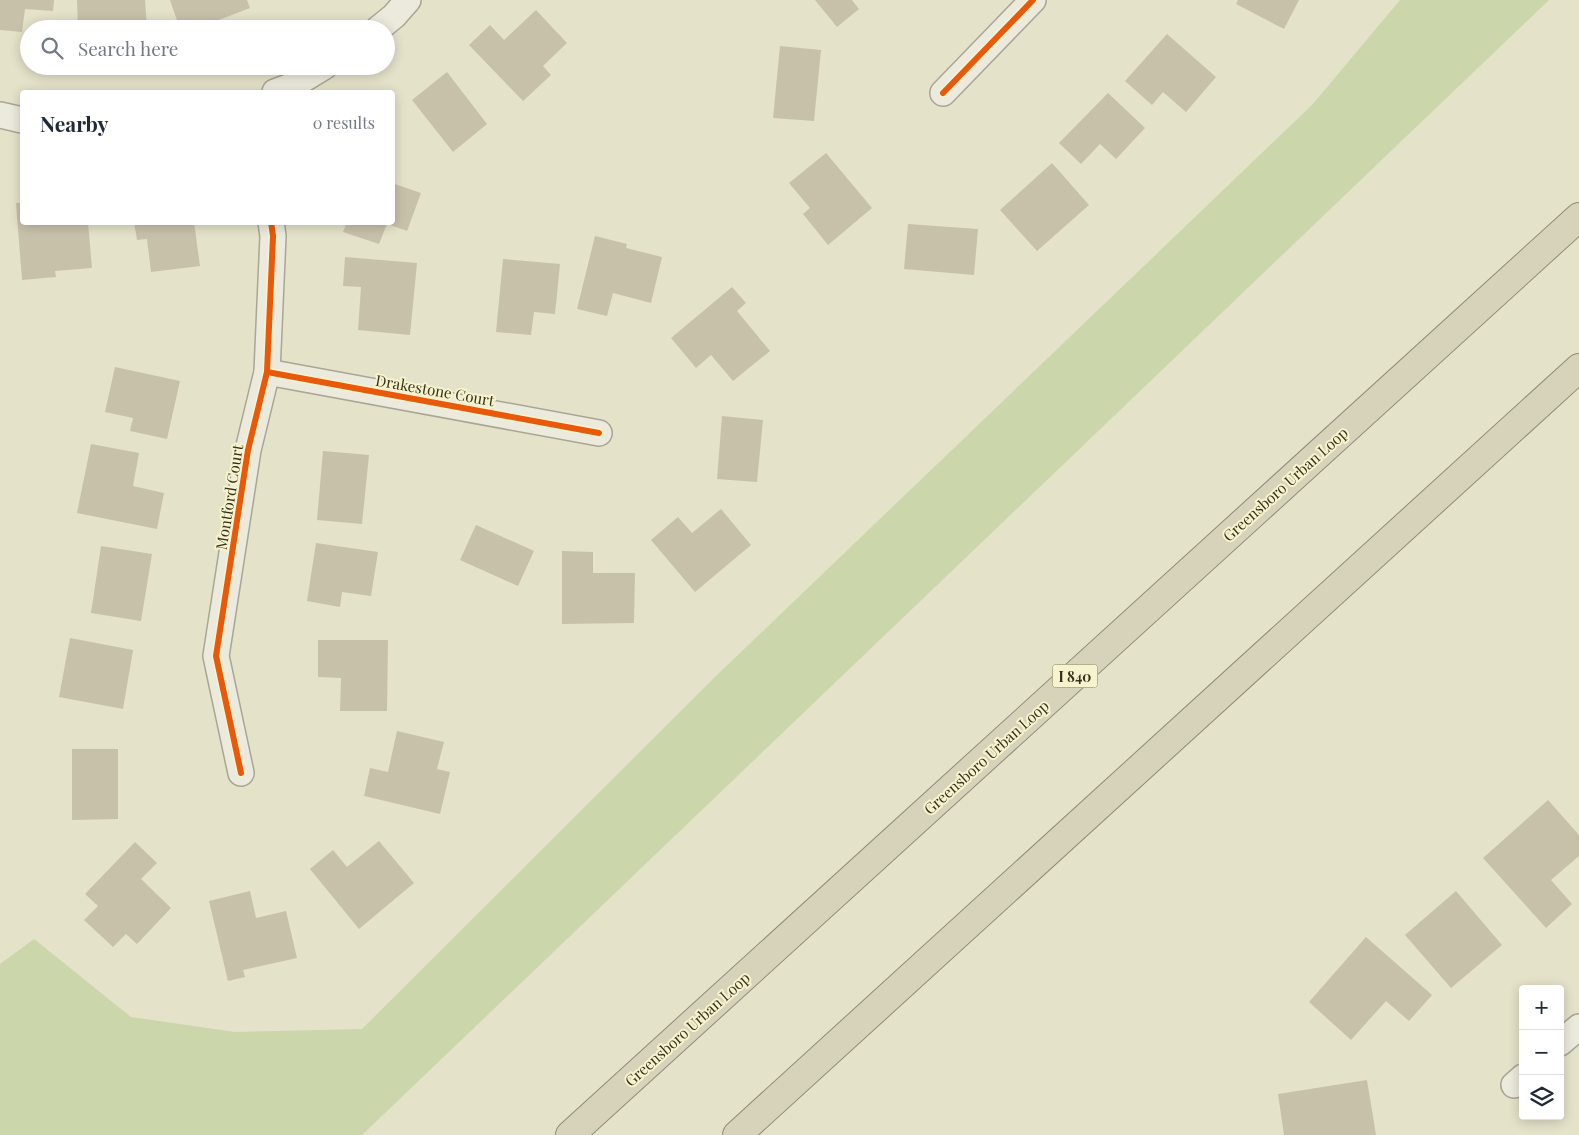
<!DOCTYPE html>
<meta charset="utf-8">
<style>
body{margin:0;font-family:"Playfair Display",serif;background:#f6f6f7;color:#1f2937}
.controls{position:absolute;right:15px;bottom:15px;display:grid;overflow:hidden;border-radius:5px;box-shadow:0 2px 12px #0003}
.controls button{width:45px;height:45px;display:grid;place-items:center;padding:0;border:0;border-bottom:1px solid #e0e1e3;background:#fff;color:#1f2937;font:25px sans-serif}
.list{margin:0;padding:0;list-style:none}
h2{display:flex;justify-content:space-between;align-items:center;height:65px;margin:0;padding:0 20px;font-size:21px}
h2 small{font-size:16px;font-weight:400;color:#747a83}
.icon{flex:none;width:28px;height:28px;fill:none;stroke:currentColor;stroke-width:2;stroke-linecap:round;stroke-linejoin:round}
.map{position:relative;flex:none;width:1579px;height:1135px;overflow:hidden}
.search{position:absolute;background:#fff;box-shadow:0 2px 12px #0003;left:20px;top:20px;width:375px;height:55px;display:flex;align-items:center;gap:12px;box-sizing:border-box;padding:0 18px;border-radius:28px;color:#747a83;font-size:19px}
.panel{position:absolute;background:#fff;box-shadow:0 2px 12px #0003;left:20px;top:90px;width:375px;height:135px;border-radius:5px}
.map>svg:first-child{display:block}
</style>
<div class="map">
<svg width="1579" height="1135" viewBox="0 0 1579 1135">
<rect width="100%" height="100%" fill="#e4e2c9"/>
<path fill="#ccd6ab" d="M1400,0H1549L362,1135H0V964L34,939L131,1017L235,1032L362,1029L716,676L1313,104Z"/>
<g fill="#c8c1aa">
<path d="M0,0H54L53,11L25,9L22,32L0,30Z"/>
<path d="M77,0H145L147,29H78Z"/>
<path d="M170,0H247L250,8L195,29H180Z"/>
<path d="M815,0H852L859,9L837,27Z"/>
<path d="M1238,0H1299L1284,29L1236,4Z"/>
<path d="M536,10L567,43L543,66L551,75L523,101L469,45L490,25L504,40Z"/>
<path d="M1167,34L1216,77L1186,112L1163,92L1152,105L1125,81Z"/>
<path d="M780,46L821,50L814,121L773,118Z"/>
<path d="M447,72L487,124L453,152L412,100Z"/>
<path d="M1108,93L1145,128L1116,159L1100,144L1081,164L1059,143Z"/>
<path d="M826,153L872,208L828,245L803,214L810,208L789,183Z"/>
<path d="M1052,163L1089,205L1037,251L1000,210Z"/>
<path d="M392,183L421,193L407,231L387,224L379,244L343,232L347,222H392Z"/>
<path d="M16,203H22V222H49V225L88,222L92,268L55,271L56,277L22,280Z"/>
<path d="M134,222H194L200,266L151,272L147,239L137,240Z"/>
<path d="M908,224L978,229L974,275L904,269Z"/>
<path d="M595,236L627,244L626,248L662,257L651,303L613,293L607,316L577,309Z"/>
<path d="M345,257L417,263L410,335L358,330L361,287L343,286Z"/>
<path d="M503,259L560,264L555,314L534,312L531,335L496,332Z"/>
<path d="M732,287L746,303L737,311L770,351L733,381L711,355L696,368L671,338Z"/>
<path d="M115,367L180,381L167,439L130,431L133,418L105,412Z"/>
<path d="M722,416L763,420L757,482L717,479Z"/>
<path d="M91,444L139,453L133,486L164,493L157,529L77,513Z"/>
<path d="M323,451L369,455L362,524L317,520Z"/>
<path d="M721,509L751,545L695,592L651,540L678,517L692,533Z"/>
<path d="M476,525L534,551L518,586L460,560Z"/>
<path d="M316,543L378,552L371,596L342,592L340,607L307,601Z"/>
<path d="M101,546L152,554L141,621L91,613Z"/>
<path d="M562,551L593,552V573H635L634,623L562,624Z"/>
<path d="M70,638L133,650L123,709L59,697Z"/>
<path d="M318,640H388L387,711H340L341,678L318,677Z"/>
<path d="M397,731L444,742L437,769L450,772L440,814L364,796L370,768L388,772Z"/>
<path d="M72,749H118V819L72,820Z"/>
<path d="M1548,800L1579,835V856L1551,880L1572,904L1546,928L1483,858Z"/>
<path d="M379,841L414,883L359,929L310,869L333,850L347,867Z"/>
<path d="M135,842L157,863L141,879L171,908L137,944L126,934L113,947L84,920L98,906L85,894Z"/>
<path d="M250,891L256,918L286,911L297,958L243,970L245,977L228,981L209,901Z"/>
<path d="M1456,891L1502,945L1451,988L1405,935Z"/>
<path d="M1366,937L1432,995L1409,1021L1386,1001L1351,1040L1309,1002Z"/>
<path d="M1367,1080L1376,1135H1284L1278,1094Z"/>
</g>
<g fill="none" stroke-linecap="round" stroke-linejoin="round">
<defs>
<g id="street">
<path d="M378,29L394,16L408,0"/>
<path d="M275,92L294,85L325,66"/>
<path d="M943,93L1033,0"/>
<path d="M0,115L22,120"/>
<path d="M267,372L599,433"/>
<path d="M241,773L216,656L248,450L267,372L273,236L271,222"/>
<path d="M1560,1043L1579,1027"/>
<path d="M1514,1085L1523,1077"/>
</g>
<g id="highway">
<path d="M570,1135L1579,217"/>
<path d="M737,1135L1579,368"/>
</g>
</defs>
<use href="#street" stroke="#a9a693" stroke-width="28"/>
<use href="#highway" stroke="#8e8b7a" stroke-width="30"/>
<use href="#street" stroke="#eceadc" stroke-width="25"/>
<use href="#highway" stroke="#d7d3ba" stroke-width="28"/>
<defs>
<g id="cycleway">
<path d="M943,93L1033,0"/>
<path d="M267,372L599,433"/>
<path d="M241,773L216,656L248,450L267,372L273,236L271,222"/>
</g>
</defs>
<use href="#cycleway" stroke="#f6f4ce" stroke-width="9"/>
<use href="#cycleway" stroke="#e8590c" stroke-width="6"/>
</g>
<g text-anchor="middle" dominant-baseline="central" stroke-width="4" stroke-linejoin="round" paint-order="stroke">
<rect fill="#f6f4ce" stroke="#706a51" stroke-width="1" x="1052.5" y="664.5" width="45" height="23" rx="4"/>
<g font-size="14" font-weight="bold" fill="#372f1c">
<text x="1075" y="676">I 840</text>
</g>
<g font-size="15" fill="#372f1c" stroke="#f6f4ce">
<text transform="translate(435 390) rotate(10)">Drakestone Court</text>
<text transform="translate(1285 484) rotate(-42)">Greensboro Urban Loop</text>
<text transform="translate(229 497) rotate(-81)">Montford Court</text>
<text transform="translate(986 757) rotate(-42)">Greensboro Urban Loop</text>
<text transform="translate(687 1029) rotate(-42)">Greensboro Urban Loop</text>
</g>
</g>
</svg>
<div class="controls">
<button>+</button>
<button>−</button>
<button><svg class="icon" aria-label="layers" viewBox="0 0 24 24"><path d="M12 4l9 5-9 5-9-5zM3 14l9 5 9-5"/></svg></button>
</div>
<div class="search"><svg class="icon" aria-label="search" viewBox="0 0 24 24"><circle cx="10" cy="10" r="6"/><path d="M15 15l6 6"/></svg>Search here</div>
<section class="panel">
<h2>Nearby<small>0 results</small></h2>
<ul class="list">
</ul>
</section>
</div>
